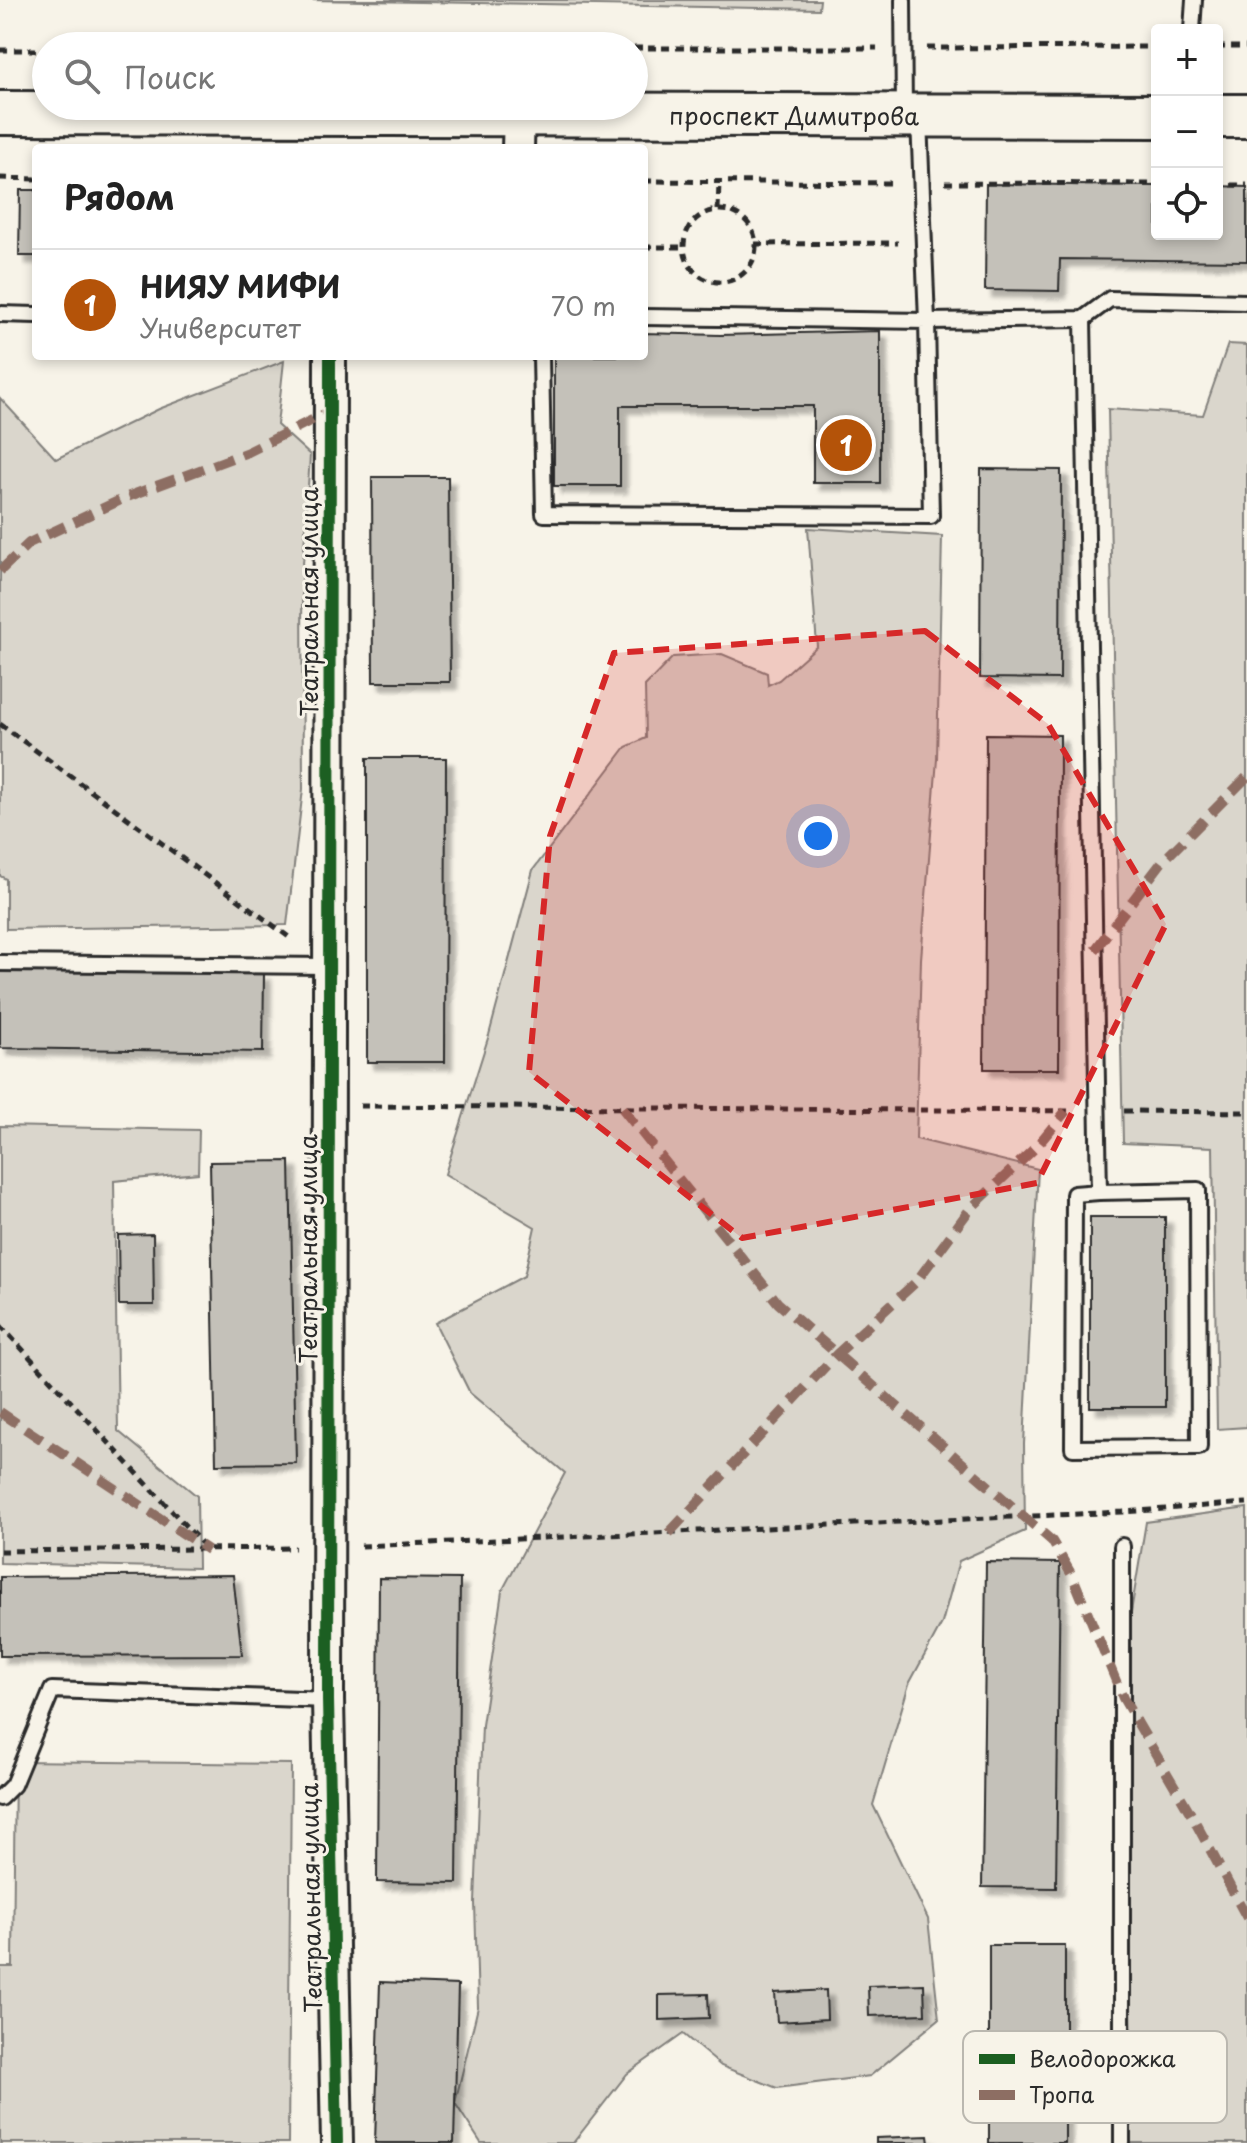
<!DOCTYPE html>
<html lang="ru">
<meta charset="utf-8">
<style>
body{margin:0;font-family:"Playpen Sans",sans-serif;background:#f2f2f2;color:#222}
.controls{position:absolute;right:24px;top:24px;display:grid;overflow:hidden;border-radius:8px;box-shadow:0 4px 12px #0003}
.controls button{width:72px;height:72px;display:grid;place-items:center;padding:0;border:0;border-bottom:2px solid #e0e0e0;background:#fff;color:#222;font:40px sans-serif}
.you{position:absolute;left:818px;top:836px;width:28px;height:28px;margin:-20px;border:6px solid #fff;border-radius:50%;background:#1a73e8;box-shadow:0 0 0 12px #1a73e833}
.badge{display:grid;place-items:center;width:52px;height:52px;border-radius:50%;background:#b45309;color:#fff;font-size:26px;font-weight:700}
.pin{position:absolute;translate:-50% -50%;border:4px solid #fff;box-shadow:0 2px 8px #0006}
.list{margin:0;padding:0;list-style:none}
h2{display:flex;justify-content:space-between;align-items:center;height:104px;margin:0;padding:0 32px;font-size:34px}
h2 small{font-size:26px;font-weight:400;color:#767676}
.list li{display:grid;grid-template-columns:52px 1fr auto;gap:24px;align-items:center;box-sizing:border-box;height:112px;padding:0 32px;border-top:2px solid #e0e0e0}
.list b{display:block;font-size:30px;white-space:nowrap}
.list p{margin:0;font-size:26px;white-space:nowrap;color:#767676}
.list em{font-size:26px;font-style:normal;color:#767676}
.icon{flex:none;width:44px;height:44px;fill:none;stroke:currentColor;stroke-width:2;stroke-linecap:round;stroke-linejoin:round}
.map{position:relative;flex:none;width:1247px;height:2143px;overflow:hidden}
.search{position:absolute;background:#fff;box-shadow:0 4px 12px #0003;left:32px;top:32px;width:616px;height:88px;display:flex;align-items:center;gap:20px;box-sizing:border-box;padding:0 28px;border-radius:44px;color:#767676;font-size:30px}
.panel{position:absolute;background:#fff;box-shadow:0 4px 12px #0003;left:32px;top:144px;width:616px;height:216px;border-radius:8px}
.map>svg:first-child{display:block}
</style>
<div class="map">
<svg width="1247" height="2143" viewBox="0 0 1247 2143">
<defs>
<filter id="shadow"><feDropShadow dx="7" dy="7" stdDeviation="2" flood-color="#0004"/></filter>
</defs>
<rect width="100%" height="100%" fill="#f7f3e8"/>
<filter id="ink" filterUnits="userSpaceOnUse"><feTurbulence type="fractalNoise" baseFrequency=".0125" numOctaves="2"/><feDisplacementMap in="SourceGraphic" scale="16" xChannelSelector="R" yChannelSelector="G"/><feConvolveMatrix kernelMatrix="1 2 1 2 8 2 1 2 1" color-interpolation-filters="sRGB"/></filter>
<g filter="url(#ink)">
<g fill="#dad6cc" stroke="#82807c" stroke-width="2">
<path d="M308,0H820L819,9Z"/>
<path d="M1228,344L1247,345V1427L1217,1429L1213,1147L1123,1143L1108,409L1203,415Z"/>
<path d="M284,361L277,425L310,455L302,580L303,789L287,925L6,929V879L0,876V398L56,459L159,409Z"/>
<path d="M808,528L942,536L937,759L921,959L916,1139L1038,1169L1024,1444L1025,1531L959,1561L942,1623L909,1684L873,1805L928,1919L939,2019L870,2076L777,2088L721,2066L683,2034L627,2074L573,2143H481L455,2103L478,2007L475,1903L482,1725L502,1591L565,1473L470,1393L435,1323L524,1276L535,1227L445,1174L489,1035L533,870L626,747L646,738L645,686L673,657L722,654L767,673L768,685L779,680L817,646Z"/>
<path d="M0,1126L199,1130L198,1173L114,1181L118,1431L197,1496L198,1568L0,1563Z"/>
<path d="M1247,1508V2143H1127L1133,2084L1122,1666L1146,1522Z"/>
<path d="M15,1761L291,1764L288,2143H0V1967H13Z"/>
</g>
<g fill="#c4c1b9" stroke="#2b2b2b" stroke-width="2" filter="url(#shadow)">
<path d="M986,184L1157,186V234H1217V186L1247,187V261L1060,259L1059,291L985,290Z"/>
<path d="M20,190H36V256H19Z"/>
<path d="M880,331V483H813V406H620V486H554V356H644V333L720,335Z"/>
<path d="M981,469L1061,470L1060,679L980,678Z"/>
<path d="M372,477H448L450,682H373Z"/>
<path d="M986,734L1060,735L1059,1069H984Z"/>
<path d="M367,758H446L445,1062H367Z"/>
<path d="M0,970L264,974L263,1052L0,1048Z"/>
<path d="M290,1161L296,1463L216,1464L210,1162Z"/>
<rect x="1090" y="1217" width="75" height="190"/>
<path d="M153,1234L154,1305H119L118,1235Z"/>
<path d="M986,1562L1060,1563L1056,1888L982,1887Z"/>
<path d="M233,1575L242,1655L0,1656V1577Z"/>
<path d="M379,1578L460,1579L457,1883L377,1882Z"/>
<rect x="989" y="1945" width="76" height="198"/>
<path d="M380,1982L458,1985L454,2143H375Z"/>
<path d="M924,1984L925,2014L869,2016L868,1986Z"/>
<path d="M826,1990L827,2019L777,2022L775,1993Z"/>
<path d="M708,1994L709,2018L659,2020V1995Z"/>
<path d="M928,2136L929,2143H876V2138Z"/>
</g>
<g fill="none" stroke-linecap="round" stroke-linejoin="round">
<defs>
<g id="service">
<path d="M903,0L904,111"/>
<path d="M1192,30L1194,0"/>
<path d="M919,119L927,321L1083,319L1110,299L1247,302"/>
<path d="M0,314L36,315"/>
<path d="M1083,319L1099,1192L1198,1190L1199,1447L1073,1448L1074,1194L1099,1192"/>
<path d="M541,356L544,514L931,516L927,321L644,317"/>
<path d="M0,963L329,966"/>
<path d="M0,1798L13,1785L52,1690L328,1700"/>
<path d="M1122,2143V1546"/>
</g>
<g id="minor">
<path d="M518,148L519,114"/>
<path d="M330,356L328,1700L337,2143"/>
</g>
<g id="secondary">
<path id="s1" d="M0,113L1157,116"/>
<path d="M1217,116H1247"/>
</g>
</defs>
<use href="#service" stroke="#2b2b2b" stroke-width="20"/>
<use href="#minor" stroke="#2b2b2b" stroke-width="36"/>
<use href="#secondary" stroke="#2b2b2b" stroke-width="48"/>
<g stroke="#2b2b2b" stroke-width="5" stroke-dasharray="8 6" stroke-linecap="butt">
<path d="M1217,47H1247"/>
<path d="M634,48H877"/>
<path d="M927,48L1157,47"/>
<path d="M0,50H46"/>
<path d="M0,178L36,179"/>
<path d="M644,181L895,183"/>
<path d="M945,183L1157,184"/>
<path d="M1217,185H1247"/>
<path d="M718,210L719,182"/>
<circle cx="720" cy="246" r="36"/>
<path d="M755,244L898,243"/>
<path d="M644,247H684"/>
<path d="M0,724L293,940"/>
<path d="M360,1106L1074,1111"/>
<path d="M1124,1111L1247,1112"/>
<path d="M0,1325L208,1550"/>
<path d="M361,1546L1123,1512L1247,1503"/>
<path d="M0,1551L295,1548"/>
</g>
<use href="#service" stroke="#f7f3e8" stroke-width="14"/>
<use href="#minor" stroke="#f7f3e8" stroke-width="30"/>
<use href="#secondary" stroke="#f7f3e8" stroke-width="42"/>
<g stroke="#8d6e63" stroke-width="10" stroke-dasharray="20 10" stroke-linecap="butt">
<path d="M0,571L29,543L127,497L248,452L330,411"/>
<path d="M1095,950L1162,862L1247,777"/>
<path d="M622,1108L778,1303L1052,1541L1073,1577L1123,1698L1192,1816L1247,1918"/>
<path d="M0,1412L208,1550"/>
<path d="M669,1533L837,1354L916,1282L970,1209L1036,1147L1066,1111"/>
</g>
<defs>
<path id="cycleway" d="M330,356L328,1700L337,2143"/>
</defs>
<use href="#cycleway" stroke="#f7f3e8" stroke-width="17"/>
<use href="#cycleway" stroke="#1b5e20" stroke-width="12"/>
</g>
</g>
<path fill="#d62828" fill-opacity="0.2" stroke="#d62828" stroke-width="6" stroke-dasharray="16 10" stroke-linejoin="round" d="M925,631L1048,724L1166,924L1037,1183L742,1238L529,1072L550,836L614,653Z"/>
<g text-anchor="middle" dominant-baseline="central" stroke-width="6" stroke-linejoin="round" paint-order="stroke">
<g font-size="24" fill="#2b2b2b" stroke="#f7f3e8">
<text stroke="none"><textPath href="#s1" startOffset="794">проспект Димитрова</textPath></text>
<text transform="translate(308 602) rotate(-90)">Театральная улица</text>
<text transform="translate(307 1249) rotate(-90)">Театральная улица</text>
<text transform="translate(310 1898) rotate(-91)">Театральная улица</text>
</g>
</g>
<rect x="963" y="2031" width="264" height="92" rx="12" fill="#f7f3e8" stroke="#bab7af" stroke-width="2"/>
<rect x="979" y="2054" width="36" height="10" fill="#1b5e20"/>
<rect x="979" y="2090" width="36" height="10" fill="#8d6e63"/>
<g font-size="22" fill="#2b2b2b">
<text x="1029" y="2067">Велодорожка</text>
<text x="1029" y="2103">Тропа</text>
</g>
</svg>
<div class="controls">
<button>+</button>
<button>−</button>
<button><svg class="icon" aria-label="locate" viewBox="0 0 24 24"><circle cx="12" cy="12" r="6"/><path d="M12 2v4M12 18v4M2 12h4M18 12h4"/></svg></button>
</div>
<div class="you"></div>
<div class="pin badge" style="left:846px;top:445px">1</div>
<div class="search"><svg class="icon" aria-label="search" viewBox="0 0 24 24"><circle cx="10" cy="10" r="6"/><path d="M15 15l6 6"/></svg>Поиск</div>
<section class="panel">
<h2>Рядом<small></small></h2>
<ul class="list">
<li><span class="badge">1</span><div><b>НИЯУ МИФИ</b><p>Университет</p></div><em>70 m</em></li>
</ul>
</section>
</div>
